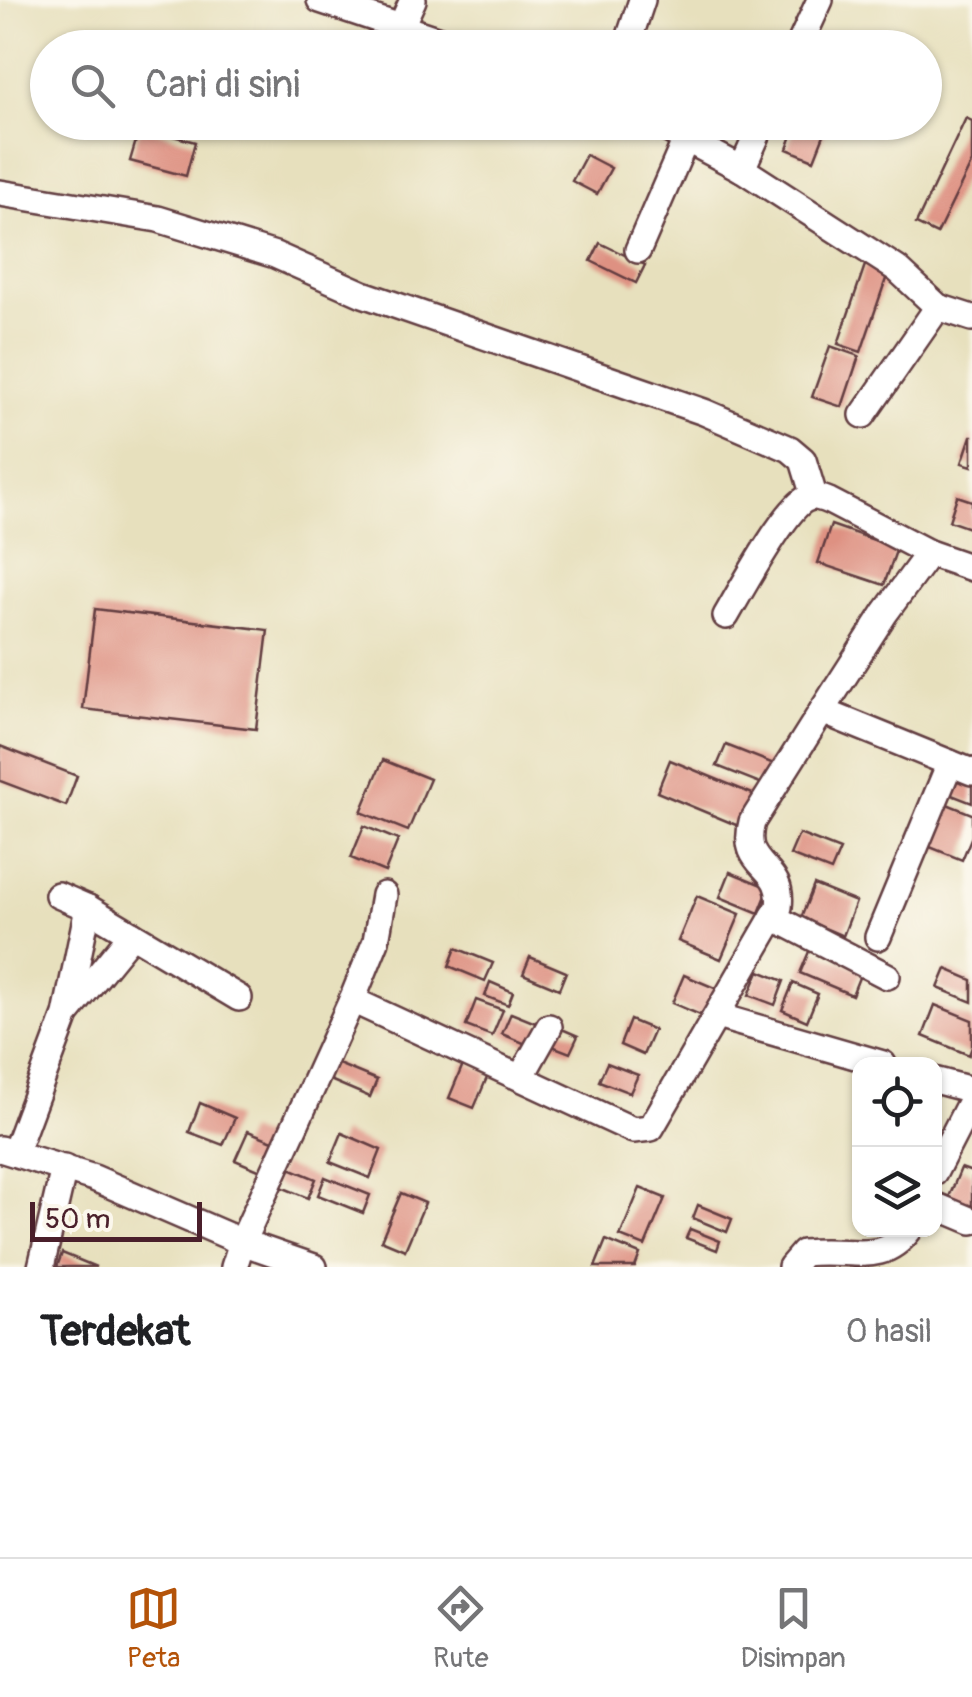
<!DOCTYPE html>
<html lang="id">
<style>
body{margin:0;font-family:Pangolin,sans-serif;background:#f6f6f6;color:#202124}
.controls{position:absolute;right:30px;bottom:30px;display:grid;overflow:hidden;border-radius:20px;box-shadow:0 2px 8px #0004}
.controls button{width:90px;height:90px;display:grid;place-items:center;padding:0;border:0;border-bottom:2px solid #e0e0e0;background:#fff;color:#202124;font:50px sans-serif}
.scale{position:absolute;left:30px;bottom:25px;width:172px;box-sizing:border-box;padding-left:10px;border:5px solid #4a1f2b;border-top:0;font-size:28px;line-height:35px;white-space:nowrap;color:#4a1f2b;-webkit-text-stroke:8px #fbf7ec;paint-order:stroke}
.list{margin:0;padding:0;list-style:none}
h2{display:flex;justify-content:space-between;align-items:center;height:130px;margin:0;padding:0 40px;font-size:42px}
h2 small{font-size:32px;font-weight:400;color:#757577}
.icon{flex:none;width:55px;height:55px;fill:none;stroke:currentColor;stroke-width:2;stroke-linecap:round;stroke-linejoin:round}
.map{position:relative;flex:none;width:972px;height:1267px;overflow:hidden}
.search{position:absolute;background:#fff;box-shadow:0 2px 8px #0004;left:30px;right:30px;top:30px;height:110px;display:flex;align-items:center;gap:25px;box-sizing:border-box;padding:0 35px;border-radius:55px;color:#757577;font-size:38px}
.sheet{height:290px;background:#fff}
nav{display:flex;justify-content:space-around;align-items:center;box-sizing:border-box;height:140px;border-top:2px solid #e0e0e0;background:#fff;font-size:28px;color:#757577}
nav a{display:grid;justify-items:center;gap:5px}
nav .on{color:#b45309}
.map>svg:first-child{display:block}
</style>
<div class="map">
<svg width="972" height="1267" viewBox="0 0 972 1267">
<rect width="100%" height="100%" fill="#fbf7ec"/>
<filter id="ink" filterUnits="userSpaceOnUse"><feTurbulence type="fractalNoise" baseFrequency=".01" numOctaves="2"/><feDisplacementMap in="SourceGraphic" scale="20" xChannelSelector="R" yChannelSelector="G"/><feConvolveMatrix kernelMatrix="1 2 1 2 8 2 1 2 1" color-interpolation-filters="sRGB"/></filter>
<filter id="wash" filterUnits="userSpaceOnUse"><feTurbulence type="fractalNoise" baseFrequency=".0048" numOctaves="4" result="noise"/><feDisplacementMap in="SourceGraphic" scale="40" xChannelSelector="R" yChannelSelector="G"/><feGaussianBlur stdDeviation="2.25" result="paint"/><feColorMatrix in="noise" values="0 0 0 0 0 0 0 0 0 0 0 0 0 0 0 0 0 1.4 0 .05"/><feComposite in="paint" operator="in"/></filter>
<g filter="url(#wash)">
<rect width="100%" height="100%" fill="#e7e0bd"/>
<g id="blocks">
<g fill="#de9182">
<path d="M966,118L972,121V162L937,234L916,224Z"/>
<path d="M797,122H829L814,160L787,149Z"/>
<path d="M140,127L195,142L186,176L130,161Z"/>
<path d="M586,155L611,168L597,194L572,181Z"/>
<path d="M600,243L645,265L636,283L591,261Z"/>
<path d="M865,265L888,273L861,352L838,344Z"/>
<path d="M830,346L859,356L842,407L812,397Z"/>
<path d="M971,436H972V466L962,463Z"/>
<path d="M957,496L972,501V529L949,521Z"/>
<path d="M831,525L897,548L884,585L818,563Z"/>
<path d="M95,609L268,630L256,729L83,709Z"/>
<path d="M726,745L779,766L770,787L717,766Z"/>
<path d="M0,746L77,776L66,806L0,781Z"/>
<path d="M383,760L430,779L408,831L361,812Z"/>
<path d="M670,760L755,795L741,827L657,792Z"/>
<path d="M953,770L972,778V803L944,792Z"/>
<path d="M942,802L972,814V836L962,860L925,845Z"/>
<path d="M364,826L398,840L385,872L351,858Z"/>
<path d="M799,834L840,850L831,871L790,855Z"/>
<path d="M730,872L769,888L759,913L720,897Z"/>
<path d="M814,885L856,902L843,936L801,918Z"/>
<path d="M697,896L740,914L721,959L678,941Z"/>
<path d="M456,948L493,963L485,981L449,966Z"/>
<path d="M810,949L862,970L852,995L800,973Z"/>
<path d="M530,957L566,972L559,989L523,974Z"/>
<path d="M946,969L972,980V1002L938,988Z"/>
<path d="M759,971L784,981L775,1005L749,995Z"/>
<path d="M684,975L717,989L705,1017L672,1003Z"/>
<path d="M490,982L513,992L508,1005L485,996Z"/>
<path d="M793,983L818,994L807,1021L782,1010Z"/>
<path d="M476,1000L503,1010L492,1036L466,1026Z"/>
<path d="M935,1005L972,1020V1047L969,1055L923,1036Z"/>
<path d="M511,1013L543,1026L533,1047L502,1034Z"/>
<path d="M630,1020L654,1030L643,1055L620,1045Z"/>
<path d="M555,1026L578,1036L570,1053L547,1044Z"/>
<path d="M331,1061L377,1080L370,1097L323,1077Z"/>
<path d="M464,1062L489,1073L474,1108L449,1098Z"/>
<path d="M607,1063L638,1075L630,1093L599,1081Z"/>
<path d="M200,1103L235,1118L223,1145L189,1132Z"/>
<path d="M248,1131L273,1141L261,1171L235,1160Z"/>
<path d="M342,1133L381,1150L370,1178L330,1162Z"/>
<path d="M282,1165L316,1179L308,1198L274,1184Z"/>
<path d="M961,1168L972,1172V1207L949,1197Z"/>
<path d="M325,1177L370,1195L363,1213L318,1195Z"/>
<path d="M640,1188L665,1198L645,1246L620,1236Z"/>
<path d="M401,1193L425,1203L405,1250L381,1240Z"/>
<path d="M698,1205L732,1219L727,1232L693,1218Z"/>
<path d="M690,1229L720,1241L717,1250L686,1238Z"/>
<path d="M606,1240L640,1254L635,1267H595Z"/>
<path d="M62,1253L96,1267H57Z"/>
</g>
</g>
</g>
<g filter="url(#ink)">
<use href="#blocks" fill-opacity="0" stroke="#623c41" stroke-width="2.5"/>
<g fill="none" stroke-linecap="round" stroke-linejoin="round">
<defs>
<g id="minor">
<path d="M320,0L463,48"/>
<path d="M401,26L413,0"/>
<path d="M626,48L642,0"/>
<path d="M798,48L820,0"/>
<path d="M654,122L742,169L897,269L938,307L972,318"/>
<path d="M742,169L763,122"/>
<path d="M0,193L158,219L275,255L363,294L704,412L790,449L803,460L814,496"/>
<path d="M638,250L686,139"/>
<path d="M863,415L938,307"/>
<path d="M929,553L885,613L822,711L972,772"/>
<path d="M726,616C740,592 785,509 806,499C815,495 821,498 829,501L929,553L972,568"/>
<path d="M58,895L88,908L239,998"/>
<path d="M773,917L887,976"/>
<path d="M878,937L950,763"/>
<path d="M352,1000L633,1130L651,1128L779,907C785,863 739,870 752,822L822,711"/>
<path d="M69,1011L132,934"/>
<path d="M717,1016L883,1064"/>
<path d="M521,1077L549,1027"/>
<path d="M934,1080L972,1090"/>
<path d="M0,1149L94,1178L242,1242L314,1267"/>
<path d="M15,1152L66,1015L88,908"/>
<path d="M934,1173L972,1099"/>
<path d="M934,1205L972,1221"/>
<path d="M41,1267L64,1168"/>
<path d="M234,1267L242,1242L352,1000L376,941L384,895"/>
<path d="M791,1267L803,1253C852,1247 881,1267 909,1230"/>
</g>
</defs>
<use href="#minor" stroke="#623c41" stroke-width="30"/>
<use href="#minor" stroke="#fff" stroke-width="25"/>
</g>
</g>
</svg>
<div class="controls">
<button><svg class="icon" aria-label="locate" viewBox="0 0 24 24"><circle cx="12" cy="12" r="6"/><path d="M12 2v4M12 18v4M2 12h4M18 12h4"/></svg></button>
<button><svg class="icon" aria-label="layers" viewBox="0 0 24 24"><path d="M12 4l9 5-9 5-9-5zM3 14l9 5 9-5"/></svg></button>
</div>
<div class="scale">50 m</div>
<div class="search"><svg class="icon" aria-label="search" viewBox="0 0 24 24"><circle cx="10" cy="10" r="6"/><path d="M15 15l6 6"/></svg>Cari di sini</div>
</div>
<section class="sheet">
<h2>Terdekat<small>0 hasil</small></h2>
<ul class="list">
</ul>
</section>
<nav>
<a class="on"><svg class="icon" aria-label="map" viewBox="0 0 24 24"><path d="M3 6l6-2 6 2 6-2v14l-6 2-6-2-6 2zM9 4v14M15 6v14"/></svg>Peta</a>
<a><svg class="icon" aria-label="directions" viewBox="0 0 24 24"><path d="M12 3l9 9-9 9-9-9zM9 14v-3h6M13 9l2 2-2 2"/></svg>Rute</a>
<a><svg class="icon" aria-label="saved" viewBox="0 0 24 24"><path d="M7 4h10v16l-5-4-5 4z"/></svg>Disimpan</a>
</nav>
